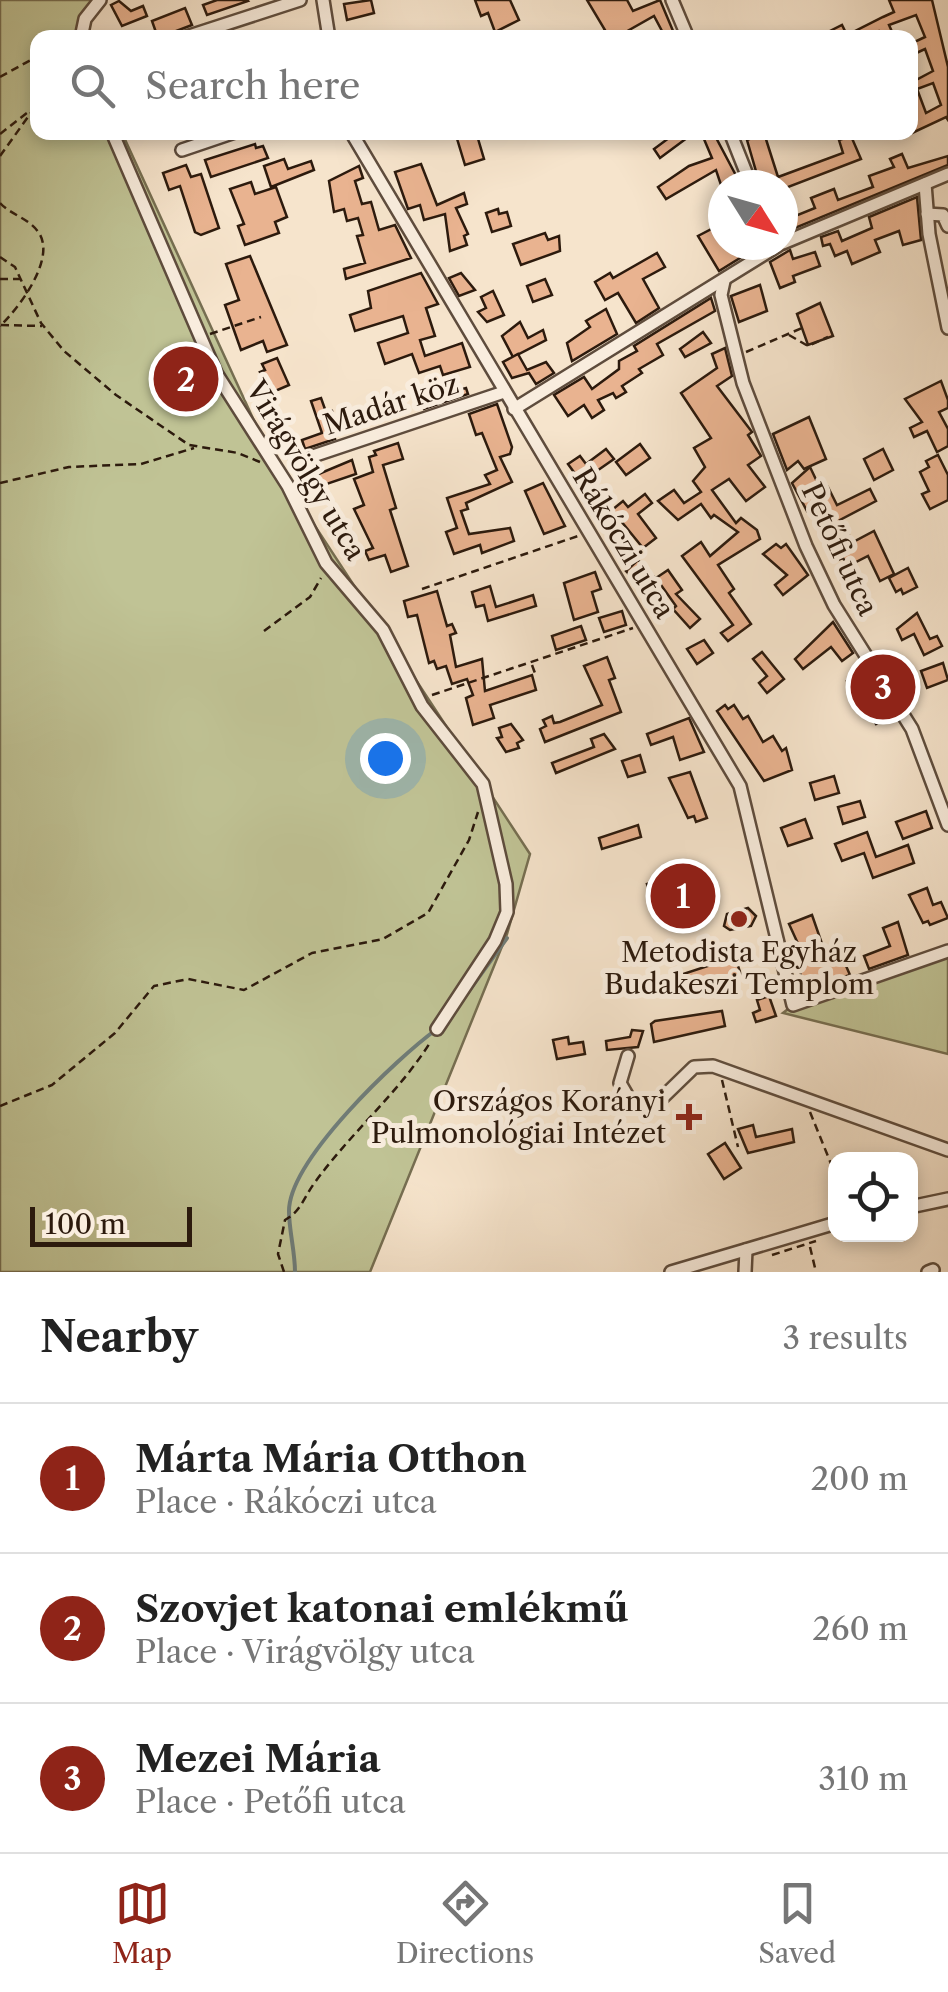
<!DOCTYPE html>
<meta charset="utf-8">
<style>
body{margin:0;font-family:"Libre Caslon Text",serif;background:#f6f6f6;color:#222}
.controls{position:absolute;right:30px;bottom:30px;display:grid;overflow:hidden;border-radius:20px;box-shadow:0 5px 15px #0003}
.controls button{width:90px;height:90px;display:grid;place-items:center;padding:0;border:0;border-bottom:2px solid #e0e0e0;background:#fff;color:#222;font:50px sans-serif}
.compass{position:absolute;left:708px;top:170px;width:90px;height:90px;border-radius:50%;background:#fff;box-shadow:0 5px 15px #0003;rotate:127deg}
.scale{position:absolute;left:30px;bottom:25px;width:162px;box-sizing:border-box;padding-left:10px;border:5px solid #2c1a0d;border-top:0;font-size:28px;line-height:35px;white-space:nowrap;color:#2c1a0d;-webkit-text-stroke:8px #f9edde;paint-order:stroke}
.you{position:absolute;left:385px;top:758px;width:35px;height:35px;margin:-25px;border:8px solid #fff;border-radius:50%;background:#1a73e8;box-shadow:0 0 0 15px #1a73e833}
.badge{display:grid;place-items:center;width:65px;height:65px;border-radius:50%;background:#8f2418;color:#fff;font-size:32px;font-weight:700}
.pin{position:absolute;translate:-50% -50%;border:5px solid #fff;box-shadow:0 2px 10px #0006}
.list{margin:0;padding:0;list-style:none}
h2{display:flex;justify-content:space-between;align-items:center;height:130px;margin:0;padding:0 40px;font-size:42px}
h2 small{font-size:32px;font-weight:400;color:#767676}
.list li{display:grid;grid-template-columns:65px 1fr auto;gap:30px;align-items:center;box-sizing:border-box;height:150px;padding:0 40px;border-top:2px solid #e0e0e0}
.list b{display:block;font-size:38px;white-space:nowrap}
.list p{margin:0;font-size:32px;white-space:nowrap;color:#767676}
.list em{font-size:32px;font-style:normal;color:#767676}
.icon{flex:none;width:55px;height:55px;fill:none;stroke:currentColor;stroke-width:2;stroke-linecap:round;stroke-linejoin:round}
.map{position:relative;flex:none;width:948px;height:1272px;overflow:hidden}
.search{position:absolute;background:#fff;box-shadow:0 5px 15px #0003;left:30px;right:30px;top:30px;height:110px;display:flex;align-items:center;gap:25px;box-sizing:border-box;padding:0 35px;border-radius:20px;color:#767676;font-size:38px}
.sheet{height:580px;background:#fff}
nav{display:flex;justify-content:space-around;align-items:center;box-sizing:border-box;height:140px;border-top:2px solid #e0e0e0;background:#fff;font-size:28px;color:#767676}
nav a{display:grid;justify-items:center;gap:5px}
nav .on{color:#8f2418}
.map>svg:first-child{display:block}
</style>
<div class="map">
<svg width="948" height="1272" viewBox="0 0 948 1272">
<rect width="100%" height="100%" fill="#f6e4cc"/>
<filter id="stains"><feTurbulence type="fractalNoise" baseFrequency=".002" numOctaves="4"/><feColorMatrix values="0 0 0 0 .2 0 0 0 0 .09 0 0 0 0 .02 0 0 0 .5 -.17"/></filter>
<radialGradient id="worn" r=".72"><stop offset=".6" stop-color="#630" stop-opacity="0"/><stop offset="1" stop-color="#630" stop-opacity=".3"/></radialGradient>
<g fill="#c0c395" stroke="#766e51" stroke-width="2.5">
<path d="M0,0H100L81,37L38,38V132L122,133L273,462L530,854L507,934L370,1272H0Z"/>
<path d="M948,951V1054L783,1013L793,1005Z"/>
</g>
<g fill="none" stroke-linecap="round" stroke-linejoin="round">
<g stroke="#707c77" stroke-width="4">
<path d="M448,1020L507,938"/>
<path d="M295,1272C295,1251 289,1231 289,1211C289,1160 397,1058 437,1029"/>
</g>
</g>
<g fill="#e9b390" stroke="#2c1a0d" stroke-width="2.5" fill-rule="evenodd">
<path d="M217,0H247L248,1L207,15L203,5Z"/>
<path d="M371,0L374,13L347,20L344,4Z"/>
<path d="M475,0H510L519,20L495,32L488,13L481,16Z"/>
<path d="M587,0H627L633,11L660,0L676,38H651L662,31L654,16L615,38H592L605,30Z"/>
<path d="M889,0H932L948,67V120L946,117L910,134V74L914,81L933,71L925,49L910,56V44L925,37L916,15L889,25L893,34L886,38L879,31L867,38H816L842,25L847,35L883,17L894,12ZM933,83L941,105L926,113L917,89Z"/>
<path d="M119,1L131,11L143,6L147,16L122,26L111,5Z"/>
<path d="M185,8L192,25L158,38L152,21Z"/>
<path d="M455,132H476L484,159L465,165Z"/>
<path d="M677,132H695L660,158L654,149Z"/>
<path d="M701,132H713L741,185H721L716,170L666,199L658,187L689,166L712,158Z"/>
<path d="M764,133L778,177L843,153L839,140L851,136L861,159L783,189V185H760L747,140Z"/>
<path d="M255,144L256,148L263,146L268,158L211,177L205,160Z"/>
<path d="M902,154L908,168L948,156V165L783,233V194L793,217L815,208L811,198L834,189L838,200L873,187L869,176L894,167L890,159Z"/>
<path d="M284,159L288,169L311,161L314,170L271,187L264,166Z"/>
<path d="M421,164L437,205L464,193L467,204L456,208L468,234L464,236L467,245L450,251L445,214L424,220L420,205L408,209L395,172Z"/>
<path d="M186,165L191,177L201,174L219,228L201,235L195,232L180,186L169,190L163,173Z"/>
<path d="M359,166L363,178L355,181L362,204L371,202L379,230L395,225L411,258L346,279L344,269L365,263L357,236L363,235L358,218L347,221L344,209L334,212L329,181Z"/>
<path d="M251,182L255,194L276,187L287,217L275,222L279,233L245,245L238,226L244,224L230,189Z"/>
<path d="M917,197L921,240L903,245L899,231L875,240L880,252L852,264L847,251L835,256L830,244L823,246L821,237L838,231L842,241L872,228L869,217Z"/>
<path d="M498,209L499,214L507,212L511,226L492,232L486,213Z"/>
<path d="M723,223V245H761L719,271L698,236Z"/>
<path d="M545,233L548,240L559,236L560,251L521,265L513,244Z"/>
<path d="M790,250L793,259L815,252L820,266L793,276L795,282L780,288L770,262Z"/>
<path d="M657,253L665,267L643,279L659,308L636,323L618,293L605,300L595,282L610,273L613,278Z"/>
<path d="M250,256L287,345L267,352L263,341L241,350L225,305L239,300L226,264Z"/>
<path d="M421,273L438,304L426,308L435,336L420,340L425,356L462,343L470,367L443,375L440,366L419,373L412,354L385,364L378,343L408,333L403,316L355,331L350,315L371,308L368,291Z"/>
<path d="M461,273L475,290L459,296L449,278Z"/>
<path d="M545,279L552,295L533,302L527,286Z"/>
<path d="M760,285L767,311L739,322L731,296Z"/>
<path d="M493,291L504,315L487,322L478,312L486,308L481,297Z"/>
<path d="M711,298L715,311L657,344L663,355L639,369L642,373L622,386L626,392L616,398L613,393L598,400L604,410L592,418L584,405L568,416L554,395L584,377L592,389L619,369V361L637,351L634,346Z"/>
<path d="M820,303L833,336L808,345L797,314Z"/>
<path d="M606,309L617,334L572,361L567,343L590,327L586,321Z"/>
<path d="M520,322L528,338L543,330L546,340L513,357L502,336Z"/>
<path d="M703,332L711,343L685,357L680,349Z"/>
<path d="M725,348L732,376L717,386L752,432L748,435L761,456L748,465L765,487L746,501L729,479L712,490L736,523L741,518L757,530L760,539L718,565L734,589L729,593L751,624L728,641L721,633L733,625L682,556L701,542L710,556L738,532L714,515L711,518L701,504L678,520L658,501L674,490L684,503L701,492L693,481L705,467L694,448L711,438L681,393L717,368L712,354Z"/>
<path d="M518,354L527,370L546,362L554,373L536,384L529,373L512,378L503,362Z"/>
<path d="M277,358L289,385L273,392L260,372L265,370L262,364Z"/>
<path d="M941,381L948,400V408L939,412L948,429V446L937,452L927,431L914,437L910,428L922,422L905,399Z"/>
<path d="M436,387L438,396L466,388L468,394L424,409L419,392Z"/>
<path d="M321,398L326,412L332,411L338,429L333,431L335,439L305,449L302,440L322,433L311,401Z"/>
<path d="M497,404L512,447L510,454L500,457L512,482L466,503L468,509L461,511L469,534L510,528L514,541L482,553L480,545L454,554L446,532L457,528L447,498L490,484L485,475L497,470L482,433L476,435L469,414Z"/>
<path d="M809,417L826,459L804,469L798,461L787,470L773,434Z"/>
<path d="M398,443L403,459L383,465L396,508L390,510L408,566L391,572L385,555L369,560L365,551L373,548L354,509L364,505L354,479L373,472L369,457L376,455L374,451Z"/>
<path d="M640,444L650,458L626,475L616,462Z"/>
<path d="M606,449L614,459L581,482L568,464L580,456L586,464Z"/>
<path d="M883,449L893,470L874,480L864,459Z"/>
<path d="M938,455L948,475V500L930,509L922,494L929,491L920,472L929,467L926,461Z"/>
<path d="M352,460L356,474L312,489L309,478Z"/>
<path d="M810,467L821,490L828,487L837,505L870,489L876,501L840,520L853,542L874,531L894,574L880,581L868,556L848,566L843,558L838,560L833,551L838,548V539L821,504L807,511L792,483Z"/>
<path d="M543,483L565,526L544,534L525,491Z"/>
<path d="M645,494L652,503L638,514L656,538L643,548L612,510L623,501L628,507Z"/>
<path d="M776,544L781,548L786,544L808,575L783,595L775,585L787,575L763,554Z"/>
<path d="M638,560L654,577L642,588L626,571Z"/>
<path d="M908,568L917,587L903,594L901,589L896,592L889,578Z"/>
<path d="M668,570L682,590L676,594L700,619L690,628L673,609L676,606L656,578Z"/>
<path d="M595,572L601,589L592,592L598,612L574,620L564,583Z"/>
<path d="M490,586L496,607L533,595L536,606L488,621L484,605L476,607L472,592Z"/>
<path d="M437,591L447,626L452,624L456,633L450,635L456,667L482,659L485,691L532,675L536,690L490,705L494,718L473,725L466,698L473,695L467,679L452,684L446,666L437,669L434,661L429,663L417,615L408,617L404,601Z"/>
<path d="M622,611L626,625L604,632L599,618Z"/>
<path d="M917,613L930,639L937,636L942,646L924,655L914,634L902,640L897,629Z"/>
<path d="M833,622L853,653L842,661L831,647L803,669L795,659Z"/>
<path d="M581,626L586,640L556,650L552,636Z"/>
<path d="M704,640L713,653L697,664L687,649Z"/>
<path d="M762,652L784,679L767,693L759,683L767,676L753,659Z"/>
<path d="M607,657L615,678L609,680L621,712L545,742L540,729L546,726L543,720L552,716L554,723L560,722L602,705L584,666Z"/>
<path d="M943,663L948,680L927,688L921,671Z"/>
<path d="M862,668L888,716L876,724L847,681Z"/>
<path d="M725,705L728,709L734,705L743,719L748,716L763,742L773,736L782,751L786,748L792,770L764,781L717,711Z"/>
<path d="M689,718L704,752L680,760L673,737L651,745L647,734Z"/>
<path d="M511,724L523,740L517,743L519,748L506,752L497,738L502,737L499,728Z"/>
<path d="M604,734L615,749L556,773L552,763L594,747L591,739Z"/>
<path d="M640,755L645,772L628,777L622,761Z"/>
<path d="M690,772L707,818L696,822L694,816L688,818L669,778Z"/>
<path d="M834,776L839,793L815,800L810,783Z"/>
<path d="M860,801L865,817L843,824L838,807Z"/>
<path d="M926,811L932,828L903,839L896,822Z"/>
<path d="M805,819L812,838L788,846L781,828Z"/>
<path d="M638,825L641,837L602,849L599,838Z"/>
<path d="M867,832L876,857L908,845L914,863L873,878L864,853L842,861L835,844Z"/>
<path d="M677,873L683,888L707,900L699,916L678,906L666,892L652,897L647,884Z"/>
<path d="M927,888L933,905L941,902L948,918L930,925L928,921L923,923L909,895Z"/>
<path d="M748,908L756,916L751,926L730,930L724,926L727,914Z"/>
<path d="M812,915L829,964L843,959L850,975L806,989L796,962L805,959L789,924Z"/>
<path d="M898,922L908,955L869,969L864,956L890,946L883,928Z"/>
<path d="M735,957L741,975L681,994L674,977Z"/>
<path d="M769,996L776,1016L756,1022L753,1013L760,1010L757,1000Z"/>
<path d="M722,1011L725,1026L654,1042L651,1024L655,1021Z"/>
<path d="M632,1030L643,1031L638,1047L607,1050L606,1041L630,1037Z"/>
<path d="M568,1037L569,1044L583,1042L585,1054L557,1059L553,1040Z"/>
<path d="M753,1125L756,1137L792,1129L794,1142L748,1153L738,1129Z"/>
<path d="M725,1143L741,1168L724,1179L708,1154Z"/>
</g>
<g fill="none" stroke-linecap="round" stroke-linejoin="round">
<defs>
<g id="minor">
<path d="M323,0L329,38"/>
<path d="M672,0L688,38"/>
<path d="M81,38L85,19L100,0"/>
<path d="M183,38L300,0"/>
<path d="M112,132L216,373L288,486L326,563L383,630L422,706L483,784L506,884L507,912L495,941L437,1029"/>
<path d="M351,132L740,786L793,1005L948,951"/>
<path d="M730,132L751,185"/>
<path d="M182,150L235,132"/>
<path d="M925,184L929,234L948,328"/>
<path d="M927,214L943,215L948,226"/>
<path d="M783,243L948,174"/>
<path d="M724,281L721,295L743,383L806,546L834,605L912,729L948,825"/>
<path d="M514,409L779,245"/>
<path d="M295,462L504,392"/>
<path d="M628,1056L620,1083L631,1102L642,1106L660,1100L694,1067L713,1066L948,1150"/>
<path d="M910,1207L948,1199"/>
<path d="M671,1272L836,1223"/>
<path d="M745,1272L746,1250"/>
<path d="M928,1272L933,1270"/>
</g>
</defs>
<use href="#minor" stroke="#5e4c3d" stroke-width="16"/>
<g stroke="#2c1a0d" stroke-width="2.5" stroke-dasharray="8 5" stroke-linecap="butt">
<path d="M0,77L38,56"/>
<path d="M0,134L32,109"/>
<path d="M0,156L38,103"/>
<path d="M0,203C11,215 29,218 39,233C56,259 19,308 0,326"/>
<path d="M0,257L15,267L41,323L64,351L116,395L189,445L238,453L260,462"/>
<path d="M0,279H20"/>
<path d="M1,325L42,326"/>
<path d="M210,334L261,317"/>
<path d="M789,335L808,346L828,337"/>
<path d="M746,352L802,328"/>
<path d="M0,483L69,467L141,464L194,448"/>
<path d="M422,589L578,536"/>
<path d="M264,631L310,597L321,578"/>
<path d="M532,665L536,676"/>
<path d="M432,695L633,628"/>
<path d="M722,1080L738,1147"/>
<path d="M0,1106L52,1085L115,1033L154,986L188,979L244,990L312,953L383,939L428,913L469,840L478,812"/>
<path d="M810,1112L836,1176"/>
<path d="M810,1247L816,1272"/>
<path d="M772,1255L816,1241"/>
<path d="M284,1272L278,1254L285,1220C300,1212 304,1198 313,1185C350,1133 399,1093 431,1041"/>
</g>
<use href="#minor" stroke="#f9edde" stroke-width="11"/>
</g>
<g fill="#8f2418" stroke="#f9edde" stroke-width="4">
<circle cx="739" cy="919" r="10"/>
<path d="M684 1102h10v10h10v10h-10v10h-10v-10h-10v-10h10z"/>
</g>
<g text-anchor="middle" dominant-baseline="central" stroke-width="10" stroke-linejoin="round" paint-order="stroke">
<g font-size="28" fill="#2c1a0d" stroke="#f9edde">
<text transform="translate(391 404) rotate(-18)">Madár köz</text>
<text transform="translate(306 470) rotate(59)">Virágvölgy utca</text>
<text transform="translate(624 543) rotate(59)">Rákóczi utca</text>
<text transform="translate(840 549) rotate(65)">Petőfi utca</text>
</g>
<g font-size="28" fill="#2c1a0d" stroke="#f9edde">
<text x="739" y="952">Metodista Egyház<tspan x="739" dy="32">Budakeszi Templom</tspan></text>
<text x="666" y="1101" text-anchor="end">Országos Korányi<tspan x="666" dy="32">Pulmonológiai Intézet</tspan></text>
</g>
</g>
<rect width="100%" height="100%" filter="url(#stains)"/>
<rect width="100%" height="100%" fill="url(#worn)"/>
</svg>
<div class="controls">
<button><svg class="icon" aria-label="locate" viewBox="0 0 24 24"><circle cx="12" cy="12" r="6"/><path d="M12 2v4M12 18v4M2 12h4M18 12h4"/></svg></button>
</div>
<svg class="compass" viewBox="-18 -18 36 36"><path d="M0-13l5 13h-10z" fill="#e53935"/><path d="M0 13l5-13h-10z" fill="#767676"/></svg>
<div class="scale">100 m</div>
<div class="you"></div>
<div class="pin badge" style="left:683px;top:896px">1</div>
<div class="pin badge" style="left:186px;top:379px">2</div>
<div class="pin badge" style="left:883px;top:687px">3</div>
<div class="search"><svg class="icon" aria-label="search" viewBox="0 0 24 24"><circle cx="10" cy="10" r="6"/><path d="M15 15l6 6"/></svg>Search here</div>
</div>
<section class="sheet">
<h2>Nearby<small>3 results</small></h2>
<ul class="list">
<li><span class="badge">1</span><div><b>Márta Mária Otthon</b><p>Place · Rákóczi utca</p></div><em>200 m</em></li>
<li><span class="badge">2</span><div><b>Szovjet katonai emlékmű</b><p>Place · Virágvölgy utca</p></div><em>260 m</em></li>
<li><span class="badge">3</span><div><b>Mezei Mária</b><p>Place · Petőfi utca</p></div><em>310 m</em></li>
</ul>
</section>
<nav>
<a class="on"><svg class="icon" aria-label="map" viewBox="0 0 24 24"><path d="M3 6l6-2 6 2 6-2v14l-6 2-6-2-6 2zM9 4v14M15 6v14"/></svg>Map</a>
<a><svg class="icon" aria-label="directions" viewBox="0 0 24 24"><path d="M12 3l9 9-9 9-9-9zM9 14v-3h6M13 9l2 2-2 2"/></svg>Directions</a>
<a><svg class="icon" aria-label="saved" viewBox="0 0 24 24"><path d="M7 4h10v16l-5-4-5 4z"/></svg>Saved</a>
</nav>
